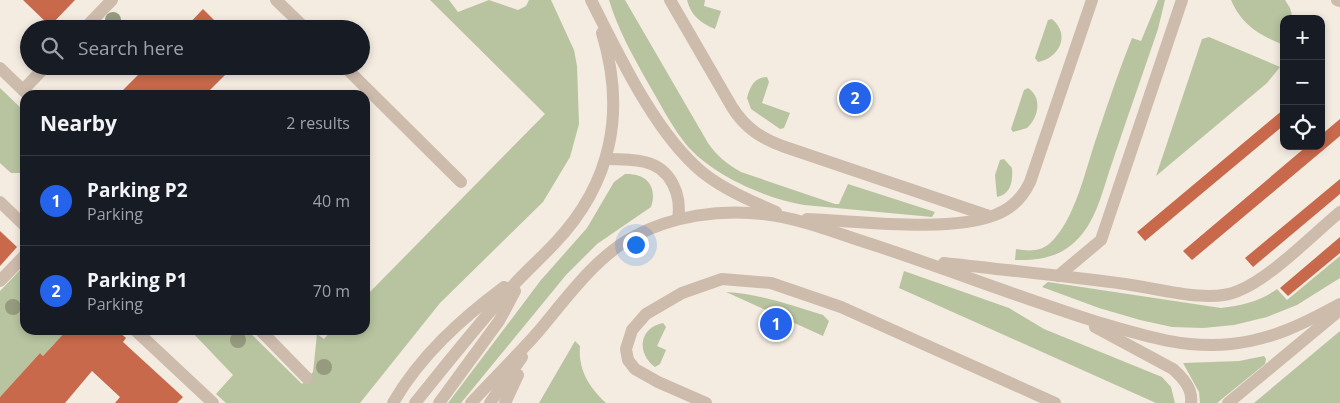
<!DOCTYPE html>
<meta charset="utf-8">
<style>
body{margin:0;font-family:"Open Sans",sans-serif;background:#242831;color:#f1f3f6}
.controls{position:absolute;right:15px;top:15px;display:grid;overflow:hidden;border-radius:10px;box-shadow:0 2px 8px #0003}
.controls button{width:45px;height:45px;display:grid;place-items:center;padding:0;border:0;border-bottom:1px solid #363941;background:#171b24;color:#f1f3f6;font:25px sans-serif}
.you{position:absolute;left:635px;top:244px;width:18px;height:18px;margin:-12px;border:4px solid #fff;border-radius:50%;background:#1a73e8;box-shadow:0 0 0 8px #1a73e833}
.badge{display:grid;place-items:center;width:32px;height:32px;border-radius:50%;background:#2563eb;color:#fff;font-size:16px;font-weight:700}
.pin{position:absolute;translate:-50% -50%;border:2px solid #fff;box-shadow:0 1px 5px #0006}
.list{margin:0;padding:0;list-style:none}
h2{display:flex;justify-content:space-between;align-items:center;height:65px;margin:0;padding:0 20px;font-size:21px}
h2 small{font-size:16px;font-weight:400;color:#9ea1a6}
.list li{display:grid;grid-template-columns:32px 1fr auto;gap:15px;align-items:center;box-sizing:border-box;height:90px;padding:0 20px;border-top:1px solid #363941}
.list b{display:block;font-size:19px;white-space:nowrap}
.list p{margin:0;font-size:16px;white-space:nowrap;color:#9ea1a6}
.list em{font-size:16px;font-style:normal;color:#9ea1a6}
.icon{flex:none;width:28px;height:28px;fill:none;stroke:currentColor;stroke-width:2;stroke-linecap:round;stroke-linejoin:round}
.map{position:relative;flex:none;width:1340px;height:403px;overflow:hidden}
.search{position:absolute;background:#171b24;box-shadow:0 2px 8px #0003;left:20px;top:20px;width:350px;height:55px;display:flex;align-items:center;gap:12px;box-sizing:border-box;padding:0 18px;border-radius:28px;color:#9ea1a6;font-size:19px}
.panel{position:absolute;background:#171b24;box-shadow:0 2px 8px #0003;left:20px;top:90px;width:350px;height:245px;border-radius:15px}
.map>svg:first-child{display:block}
</style>
<div class="map">
<svg width="1340" height="403" viewBox="0 0 1340 403">
<rect width="100%" height="100%" fill="#f4ebe1"/>
<g fill="#b8c4a0">
<path d="M430,0H449L458,12L489,0L518,10L526,6L529,0H551L574,50L577,66L579,124L570,157L543,202L440,303L360,403H226L216,394L233,375L190,330H247L302,384L313,372L317,334L324,339L332,330H365V297L545,114Z"/>
<path d="M609,0H625L708,143C717,156 727,164 741,172L835,204H839L848,184L935,212L932,217L804,205C764,198 706,173 682,139C669,122 659,101 648,83C633,56 618,30 609,0Z"/>
<path d="M687,0H705L704,6L721,11L715,29C701,23 691,16 687,0Z"/>
<path d="M1158,0H1165L1158,29C1143,73 1127,118 1112,163C1104,186 1098,214 1083,233C1065,256 1042,261 1015,260L1016,249C1028,251 1039,252 1049,244C1075,222 1086,167 1097,136C1108,103 1119,70 1132,38L1141,41Z"/>
<path d="M1231,0H1285L1290,8L1293,19H1284V45C1259,35 1242,25 1231,0Z"/>
<path d="M1052,19C1071,35 1059,58 1038,62L1035,58L1048,20Z"/>
<path d="M1209,37L1280,67L1267,83L1156,176L1202,39Z"/>
<path d="M767,77L769,82L762,103L790,113L784,128L780,129L751,109L747,98C750,87 754,77 767,77Z"/>
<path d="M0,88L25,112V173H11L0,163Z"/>
<path d="M1028,88C1043,98 1038,118 1027,128L1013,132L1011,129L1024,90Z"/>
<path d="M1004,159L1012,168C1013,181 1011,194 997,197L995,175L1000,160Z"/>
<path d="M625,174C646,173 658,186 651,207L597,244L566,275L461,403H448L541,280L587,228L614,182Z"/>
<path d="M1340,256V278L1297,305L1267,317L1234,325L1203,328L1172,327L1140,320L1099,308L1042,287L1048,282L1221,308C1242,305 1259,302 1277,289L1287,300Z"/>
<path d="M25,265V330H67L43,356L40,353L0,397V291Z"/>
<path d="M904,271L1009,308L1044,329L1162,377L1171,387L1175,403H1156L899,288Z"/>
<path d="M726,292C760,294 791,305 823,315L829,321L823,336Z"/>
<path d="M663,323L666,327L657,346L666,350L660,364L655,367C637,354 638,328 663,323Z"/>
<path d="M1340,331V403H1254Z"/>
<path d="M575,341L580,346C578,370 589,387 606,403H539Z"/>
<path d="M1264,356L1266,359L1265,364L1217,403H1200L1199,392L1183,363L1239,361Z"/>
</g>
<g fill="#c8694b">
<path d="M23,0H75L50,26Z"/>
<path d="M203,9L223,29H184Z"/>
<path d="M147,66H234L205,95H124L121,92Z"/>
<path d="M1284,109V125L1145,241L1137,232Z"/>
<path d="M1340,119V136L1192,260L1183,251L1307,146H1321V135Z"/>
<path d="M1340,179V194L1253,267L1245,258Z"/>
<path d="M0,231L17,247L0,266Z"/>
<path d="M1340,237V253L1288,296L1280,288Z"/>
<path d="M67,330H117L126,338L123,342L183,397L177,403H115L120,397L92,371L65,403H0V397L40,353L43,356Z"/>
</g>
<g fill="none" stroke-linecap="round" stroke-linejoin="round">
<g stroke="#cdbbac" stroke-width="12">
<path d="M276,0L306,29"/>
<path d="M591,0C619,55 655,133 702,172C723,189 751,201 776,212"/>
<path d="M670,0L732,107C745,128 762,139 785,147L989,216"/>
<path d="M1337,0L1340,1"/>
<path d="M84,29L112,0"/>
<path d="M344,66L461,182"/>
<path d="M0,68L28,95"/>
<path d="M23,90L46,66"/>
<path d="M606,159C619,159 632,159 645,162C671,168 682,195 678,219"/>
<path d="M0,202L25,226"/>
<path d="M807,219C858,221 949,233 995,215C1011,209 1023,197 1030,182L1092,0"/>
<path d="M944,263C1004,270 1065,276 1125,284C1157,288 1209,304 1238,291C1272,277 1311,236 1340,212"/>
<path d="M1058,276L1101,240L1182,0"/>
<path d="M0,281L25,255"/>
<path d="M1095,327L1173,369C1183,378 1193,389 1191,403"/>
<path d="M135,330L213,403"/>
<path d="M260,330L307,378"/>
<path d="M393,403C420,356 461,319 504,287"/>
<path d="M415,403C445,366 475,328 507,292C522,275 539,260 555,243C612,183 626,111 602,33"/>
<path d="M439,403L499,321L515,291"/>
<path d="M471,403C493,379 517,356 538,332C565,300 597,255 635,236C672,216 720,209 763,214C800,218 836,233 871,244C947,269 1021,298 1097,322C1141,335 1184,349 1231,344C1272,340 1305,323 1340,304"/>
<path d="M490,403L522,357"/>
<path d="M505,403L518,375"/>
<path d="M706,403L658,382L635,369L628,360L626,349L632,330L646,314L682,293L722,279L771,283L841,307L1055,403"/>
<path d="M1228,403L1340,310"/>
</g>
</g>
<g fill="#969b7f">
<circle cx="113" cy="20" r="8"/>
<circle cx="13" cy="307" r="8"/>
<circle cx="238" cy="340" r="8"/>
<circle cx="324" cy="367" r="8"/>
</g>
</svg>
<div class="controls">
<button>+</button>
<button>−</button>
<button><svg class="icon" aria-label="locate" viewBox="0 0 24 24"><circle cx="12" cy="12" r="6"/><path d="M12 2v4M12 18v4M2 12h4M18 12h4"/></svg></button>
</div>
<div class="you"></div>
<div class="pin badge" style="left:776px;top:324px">1</div>
<div class="pin badge" style="left:855px;top:98px">2</div>
<div class="search"><svg class="icon" aria-label="search" viewBox="0 0 24 24"><circle cx="10" cy="10" r="6"/><path d="M15 15l6 6"/></svg>Search here</div>
<section class="panel">
<h2>Nearby<small>2 results</small></h2>
<ul class="list">
<li><span class="badge">1</span><div><b>Parking P2</b><p>Parking</p></div><em>40 m</em></li>
<li><span class="badge">2</span><div><b>Parking P1</b><p>Parking</p></div><em>70 m</em></li>
</ul>
</section>
</div>
